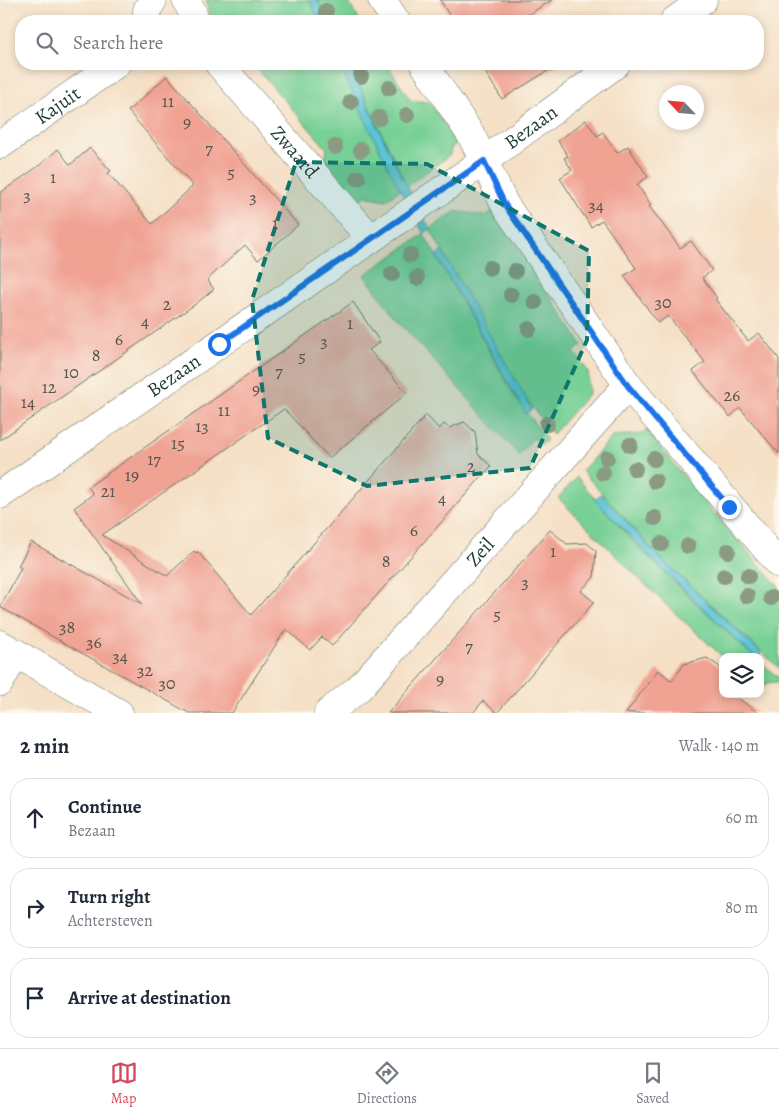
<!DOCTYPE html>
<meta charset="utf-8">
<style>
body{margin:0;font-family:Alegreya,serif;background:#f2f2f3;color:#1f2937}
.controls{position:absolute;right:15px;bottom:15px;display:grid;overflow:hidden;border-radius:10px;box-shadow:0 2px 8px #0003}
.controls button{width:45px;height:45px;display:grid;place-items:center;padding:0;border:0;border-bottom:1px solid #e0e1e3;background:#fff;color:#1f2937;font:25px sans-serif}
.compass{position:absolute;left:659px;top:85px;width:45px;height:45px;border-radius:50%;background:#fff;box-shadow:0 2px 8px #0003;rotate:296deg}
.stop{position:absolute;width:15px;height:15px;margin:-11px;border:4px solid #1a73e8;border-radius:50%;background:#fff}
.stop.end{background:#1a73e8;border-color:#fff;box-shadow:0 1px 5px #0008}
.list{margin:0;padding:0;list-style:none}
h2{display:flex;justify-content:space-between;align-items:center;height:65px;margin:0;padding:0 20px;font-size:21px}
h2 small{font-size:16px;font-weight:400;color:#747a83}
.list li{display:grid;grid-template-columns:32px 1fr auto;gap:15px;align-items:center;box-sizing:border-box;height:80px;margin:0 10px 10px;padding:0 10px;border:1px solid #e0e1e3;border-radius:20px}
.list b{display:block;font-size:19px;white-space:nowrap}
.list p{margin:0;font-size:16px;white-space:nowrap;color:#747a83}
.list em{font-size:16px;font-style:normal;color:#747a83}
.icon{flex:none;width:28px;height:28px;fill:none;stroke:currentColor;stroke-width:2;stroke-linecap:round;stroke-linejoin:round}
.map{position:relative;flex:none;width:779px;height:713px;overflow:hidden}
.search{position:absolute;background:#fff;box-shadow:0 2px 8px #0003;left:15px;right:15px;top:15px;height:55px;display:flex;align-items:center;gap:12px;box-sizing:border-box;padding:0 18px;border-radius:20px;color:#747a83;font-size:19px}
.sheet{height:335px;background:#fff}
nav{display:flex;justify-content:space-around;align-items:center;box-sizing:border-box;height:70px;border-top:1px solid #e0e1e3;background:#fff;font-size:14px;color:#747a83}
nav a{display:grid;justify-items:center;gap:2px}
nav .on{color:#d1495b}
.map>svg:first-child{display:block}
</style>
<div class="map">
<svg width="779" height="713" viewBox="0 0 779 713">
<rect width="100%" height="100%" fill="#fbf7ec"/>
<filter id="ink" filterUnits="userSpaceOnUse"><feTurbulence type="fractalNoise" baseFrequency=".02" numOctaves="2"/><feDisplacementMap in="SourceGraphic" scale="10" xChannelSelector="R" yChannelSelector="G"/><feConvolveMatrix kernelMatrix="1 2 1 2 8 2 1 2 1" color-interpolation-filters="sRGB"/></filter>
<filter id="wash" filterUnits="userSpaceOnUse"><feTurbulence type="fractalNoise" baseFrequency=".0096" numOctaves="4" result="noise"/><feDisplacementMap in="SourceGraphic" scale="20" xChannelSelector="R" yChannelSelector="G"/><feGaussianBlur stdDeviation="1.12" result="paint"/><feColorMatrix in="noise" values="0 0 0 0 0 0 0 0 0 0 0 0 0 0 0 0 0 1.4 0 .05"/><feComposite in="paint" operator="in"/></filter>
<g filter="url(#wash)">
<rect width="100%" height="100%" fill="#f5e0c6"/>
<g fill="#77d095" stroke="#4b8664">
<path d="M206,0H310L319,21H211Z"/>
<path d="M318,0H347L360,21H328Z"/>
<path d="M253,64H339L400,190L386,200L364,196L358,202L324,165L327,149Z"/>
<path d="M349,64H387L410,100L429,102L458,143L451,148L450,155L407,186Z"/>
<path d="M494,210L582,345L574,352L588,371L589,393L553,434L521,392L430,229L456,211L486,216Z"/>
<path d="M424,234L515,397L547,440L542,445L533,438L519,455L399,322L364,275Z"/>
<path d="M646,430L713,512L779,587V668L659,557L582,471L613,436L641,434Z"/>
<path d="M577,477C629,543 693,599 754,657H723L663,602L558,498Z"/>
<path d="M760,662L779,678V682L766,683L761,691Z"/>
</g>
<g fill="#5bc4d6" stroke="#3d8085">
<path d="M310,0H318L328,21H319Z"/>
<path d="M339,64H349L396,165L430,229L424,234L389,169Z"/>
<path d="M442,251L532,409L526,414L436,255Z"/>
<path d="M601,494L659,557L761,653L759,657H754L655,562L594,499Z"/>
</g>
<g id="blocks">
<g fill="#f0a293">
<path d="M440,0H552L518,21H453Z"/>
<path d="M480,64H559L502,99Z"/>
<path d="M167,76L298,225L258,260L245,245L207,280L214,289L197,303L0,440V193L40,165L58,149L70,165L90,148L111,171L108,173L152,224L193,186L128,111Z"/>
<path d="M586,120L597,136L603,132L617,153L628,146L648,177L637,184L651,205L649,206L680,248L691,241L712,270L702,278L717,298L715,299L748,341L759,333L779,359V454L740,408L730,417L711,394L693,371L705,362L668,316L658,323L624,276L636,268L602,220L591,227L560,178L572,170L564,158L568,156L558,141Z"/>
<path d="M353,302L380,342L369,350L407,393L329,458L284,409L102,535L167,576L194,551L196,553L198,552L251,615L426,415L439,429L444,424L449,428L464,422L475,432L478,454L491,466L332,646L322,637L310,650L286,629L232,713H189L0,607L21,568L18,566L31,542L142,604L74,508L93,494L88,487Z"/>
<path d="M550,530L567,544L587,543L596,551L594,577L581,591L594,602L566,634L497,713L483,701L473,713H388Z"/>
<path d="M707,658L720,667L723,694H733L758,713H626L658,670L672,681L684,664Z"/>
</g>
</g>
</g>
<g filter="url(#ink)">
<use href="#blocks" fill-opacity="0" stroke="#6a7667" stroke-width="1"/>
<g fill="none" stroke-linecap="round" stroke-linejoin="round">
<defs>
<g id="street">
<path d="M186,0L193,13V21"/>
<path d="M382,0L396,21"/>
<path d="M147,21V10L153,0"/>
<path d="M674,21L703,0"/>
<path id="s1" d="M219,64L371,239"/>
<path d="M424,64L471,135L505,205L628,385L779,564"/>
<path id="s2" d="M0,145L116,64"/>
<path id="s3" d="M0,495L484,161L616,64"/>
<path d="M0,644L119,713"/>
<path d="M0,682L16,653"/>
<path id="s4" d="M328,713L359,688L628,385"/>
</g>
</defs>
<use href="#street" stroke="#6a7667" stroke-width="29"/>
<use href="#street" stroke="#fff" stroke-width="28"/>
</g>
<g fill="#8b9b83">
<circle cx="326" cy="11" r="8"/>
<circle cx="361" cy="76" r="8"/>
<circle cx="389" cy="88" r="8"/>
<circle cx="351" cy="102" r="8"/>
<circle cx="407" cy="115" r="8"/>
<circle cx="379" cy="118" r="8"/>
<circle cx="335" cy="147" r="8"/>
<circle cx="361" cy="150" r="8"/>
<circle cx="358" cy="178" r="8"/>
<circle cx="410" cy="255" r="8"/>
<circle cx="490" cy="268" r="8"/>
<circle cx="515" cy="271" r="8"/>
<circle cx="392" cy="274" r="8"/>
<circle cx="417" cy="278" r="8"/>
<circle cx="511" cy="295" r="8"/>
<circle cx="535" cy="302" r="8"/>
<circle cx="529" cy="329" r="8"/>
<circle cx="547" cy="424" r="8"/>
<circle cx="630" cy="445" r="8"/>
<circle cx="607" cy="458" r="8"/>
<circle cx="654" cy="459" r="8"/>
<circle cx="635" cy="469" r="8"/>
<circle cx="603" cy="473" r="8"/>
<circle cx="655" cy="481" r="8"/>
<circle cx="655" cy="518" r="8"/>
<circle cx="661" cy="544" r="8"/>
<circle cx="688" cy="546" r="8"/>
<circle cx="728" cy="551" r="8"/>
<circle cx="724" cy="576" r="8"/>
<circle cx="748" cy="576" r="8"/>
<circle cx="747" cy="596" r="8"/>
<circle cx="771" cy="598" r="8"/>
</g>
</g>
<g fill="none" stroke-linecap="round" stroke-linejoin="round" filter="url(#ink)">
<path stroke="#1a73e8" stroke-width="6" d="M219,344L484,161L505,205L628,386L729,507"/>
</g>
<path fill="#0f766e" fill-opacity="0.2" stroke="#0f766e" stroke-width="4" stroke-dasharray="10 6" stroke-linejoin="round" d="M296,162L427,164L589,251L587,340L530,468L367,486L268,438L252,300Z"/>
<g text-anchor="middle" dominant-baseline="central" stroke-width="5" stroke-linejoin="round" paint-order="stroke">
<g font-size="18" fill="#53564c">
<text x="168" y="101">11</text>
<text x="187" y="122">9</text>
<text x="209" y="148">7</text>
<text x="231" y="172">5</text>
<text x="53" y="177">1</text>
<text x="27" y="195">3</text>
<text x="253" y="197">3</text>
<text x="596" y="205">34</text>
<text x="275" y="223">1</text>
<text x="663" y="302">30</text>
<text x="167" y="304">2</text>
<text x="145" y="321">4</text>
<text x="350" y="323">1</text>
<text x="119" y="339">6</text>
<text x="324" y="341">3</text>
<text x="96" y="355">8</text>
<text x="302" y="356">5</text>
<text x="279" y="371">7</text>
<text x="71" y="372">10</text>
<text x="49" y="387">12</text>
<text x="256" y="389">9</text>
<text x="732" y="395">26</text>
<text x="28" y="402">14</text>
<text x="224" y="410">11</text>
<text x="202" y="426">13</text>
<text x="178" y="443">15</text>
<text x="154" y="459">17</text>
<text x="471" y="466">2</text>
<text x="132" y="475">19</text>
<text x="108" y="491">21</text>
<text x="442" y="498">4</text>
<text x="414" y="530">6</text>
<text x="553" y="551">1</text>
<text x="386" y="561">8</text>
<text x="525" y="582">3</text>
<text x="497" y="614">5</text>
<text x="67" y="627">38</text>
<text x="94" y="642">36</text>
<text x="469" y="646">7</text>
<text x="120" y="656">34</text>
<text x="145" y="670">32</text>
<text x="440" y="679">9</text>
<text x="167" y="683">30</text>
</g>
<g font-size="20" fill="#1f3d34" stroke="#fbf7ec">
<text stroke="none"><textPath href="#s2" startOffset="70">Kajuit</textPath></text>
<text stroke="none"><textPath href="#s3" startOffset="646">Bezaan</textPath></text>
<text stroke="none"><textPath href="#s1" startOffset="116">Zwaard</textPath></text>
<text stroke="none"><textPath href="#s3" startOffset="211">Bezaan</textPath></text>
<text stroke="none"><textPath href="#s4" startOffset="222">Zeil</textPath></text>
</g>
</g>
</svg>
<div class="controls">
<button><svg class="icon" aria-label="layers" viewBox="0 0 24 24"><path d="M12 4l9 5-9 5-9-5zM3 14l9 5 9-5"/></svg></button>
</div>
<svg class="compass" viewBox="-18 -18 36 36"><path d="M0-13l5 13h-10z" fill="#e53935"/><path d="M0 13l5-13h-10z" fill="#747a83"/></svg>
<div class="stop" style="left:219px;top:344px"></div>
<div class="stop end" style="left:729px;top:507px"></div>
<div class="search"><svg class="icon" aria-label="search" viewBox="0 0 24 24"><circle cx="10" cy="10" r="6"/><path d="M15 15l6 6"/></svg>Search here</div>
</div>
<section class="sheet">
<h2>2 min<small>Walk · 140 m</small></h2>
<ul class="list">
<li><svg class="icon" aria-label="ahead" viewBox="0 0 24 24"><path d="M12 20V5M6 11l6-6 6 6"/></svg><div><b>Continue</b><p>Bezaan</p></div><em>60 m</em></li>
<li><svg class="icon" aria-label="right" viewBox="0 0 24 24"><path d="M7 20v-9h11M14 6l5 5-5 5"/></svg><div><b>Turn right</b><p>Achtersteven</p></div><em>80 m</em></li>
<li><svg class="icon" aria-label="arrive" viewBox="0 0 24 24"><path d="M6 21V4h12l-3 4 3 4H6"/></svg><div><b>Arrive at destination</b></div></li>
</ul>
</section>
<nav>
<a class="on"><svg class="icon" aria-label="map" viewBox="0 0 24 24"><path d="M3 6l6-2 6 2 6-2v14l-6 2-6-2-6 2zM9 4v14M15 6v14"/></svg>Map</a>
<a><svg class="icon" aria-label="directions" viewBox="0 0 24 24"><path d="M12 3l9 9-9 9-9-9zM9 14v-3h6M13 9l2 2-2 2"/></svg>Directions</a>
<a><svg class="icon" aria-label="saved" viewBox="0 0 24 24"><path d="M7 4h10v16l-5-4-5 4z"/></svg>Saved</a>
</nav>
